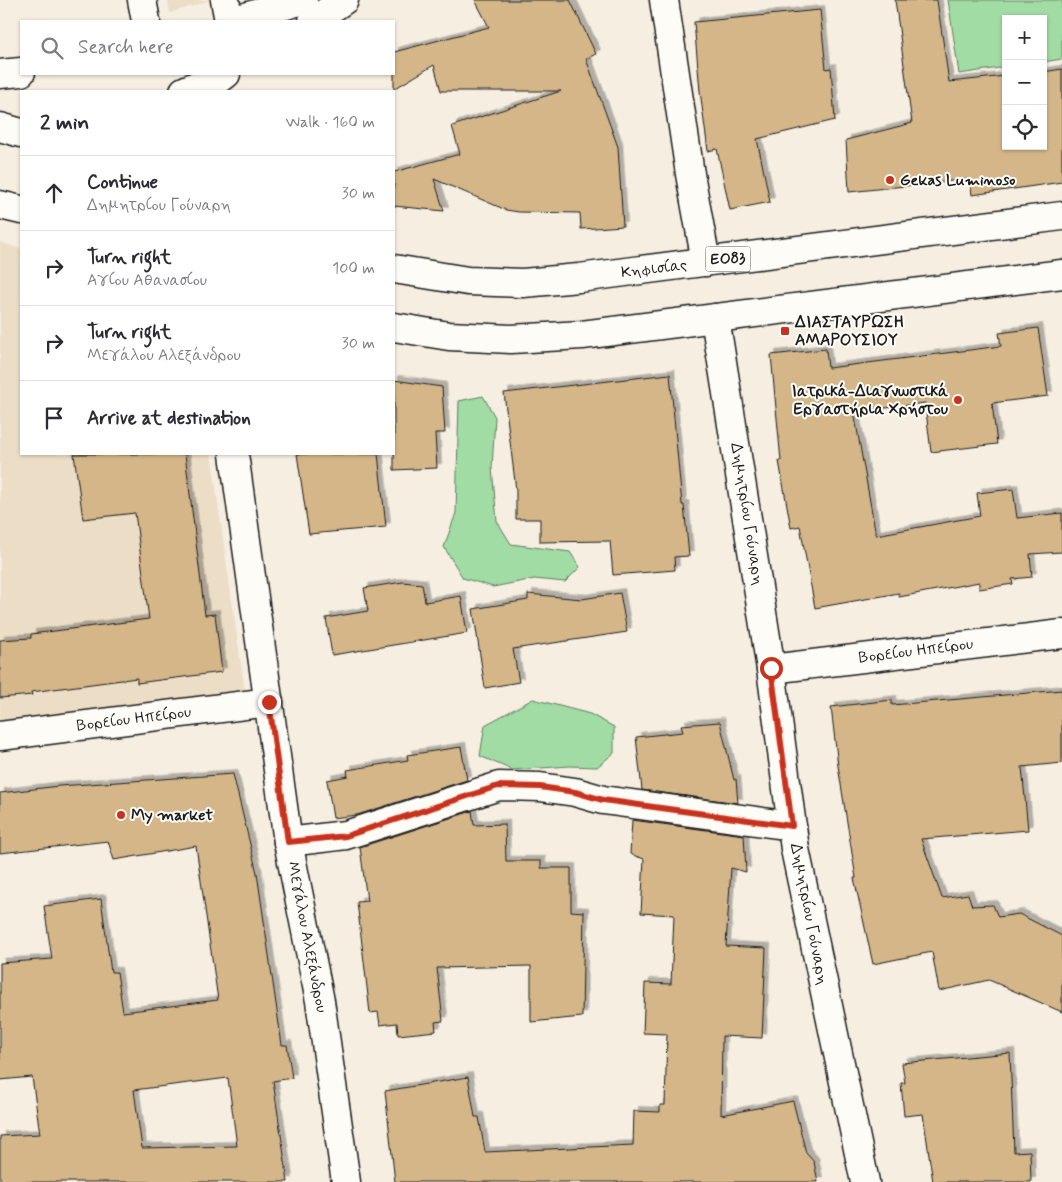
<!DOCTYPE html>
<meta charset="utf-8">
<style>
body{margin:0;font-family:Mynerve,sans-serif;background:#f7f7f7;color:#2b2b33}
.controls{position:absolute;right:15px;top:15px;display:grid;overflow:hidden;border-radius:0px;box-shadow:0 1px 4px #0004}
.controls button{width:45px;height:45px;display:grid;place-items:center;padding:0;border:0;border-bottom:1px solid #e1e1e2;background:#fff;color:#2b2b33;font:25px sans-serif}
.stop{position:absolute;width:15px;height:15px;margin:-11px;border:4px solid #c8321e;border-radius:50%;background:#fff}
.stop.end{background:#c8321e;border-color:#fff;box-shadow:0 1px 5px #0008}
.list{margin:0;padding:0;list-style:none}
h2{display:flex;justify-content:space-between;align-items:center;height:65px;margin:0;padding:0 20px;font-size:21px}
h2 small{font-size:16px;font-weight:400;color:#7c7c81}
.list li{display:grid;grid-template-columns:32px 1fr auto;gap:15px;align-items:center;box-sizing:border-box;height:75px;padding:0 20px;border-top:1px solid #e1e1e2}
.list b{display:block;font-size:19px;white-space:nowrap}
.list p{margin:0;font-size:16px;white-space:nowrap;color:#7c7c81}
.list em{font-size:16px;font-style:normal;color:#7c7c81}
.icon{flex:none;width:28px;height:28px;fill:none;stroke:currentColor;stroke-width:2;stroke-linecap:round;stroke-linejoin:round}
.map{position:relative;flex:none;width:1062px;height:1182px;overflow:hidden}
.search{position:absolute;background:#fff;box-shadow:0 1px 4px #0004;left:20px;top:20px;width:375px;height:55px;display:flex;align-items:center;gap:12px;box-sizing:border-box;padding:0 18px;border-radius:0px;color:#7c7c81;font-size:19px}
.panel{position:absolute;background:#fff;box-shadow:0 1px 4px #0004;left:20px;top:90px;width:375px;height:365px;border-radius:0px}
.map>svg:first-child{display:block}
</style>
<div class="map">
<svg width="1062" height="1182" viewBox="0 0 1062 1182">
<defs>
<filter id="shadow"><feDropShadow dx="4.5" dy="-4.5" stdDeviation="0" flood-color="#0004"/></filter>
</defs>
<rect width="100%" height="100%" fill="#f5eee1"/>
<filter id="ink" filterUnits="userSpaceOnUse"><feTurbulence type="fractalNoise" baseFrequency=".02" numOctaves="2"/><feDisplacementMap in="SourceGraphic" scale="10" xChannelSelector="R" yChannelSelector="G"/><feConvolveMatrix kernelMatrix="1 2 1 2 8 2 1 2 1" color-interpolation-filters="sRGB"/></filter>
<g filter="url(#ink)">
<g fill="#ebddc6">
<path d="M168,0H211L170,13Z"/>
<path d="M0,242L21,249V454H211L245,693L0,723Z"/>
</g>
<g fill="#a0dca3" stroke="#5e7c60">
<path d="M948,0H1062V59L1043,62V19H1006V67L959,74Z"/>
<path d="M483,396L495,417L492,468L497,521L511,544L570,552L580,567L565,582L534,579L493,587L463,578L444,547L456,513L459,401Z"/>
<path d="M533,699L590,714L614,727V753L597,767L570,766L512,770L480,756L485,725Z"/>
</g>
<g fill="#d4b688" stroke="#1c1c1c" fill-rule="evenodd" filter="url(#shadow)">
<path d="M475,0H570L596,54L586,59L618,147L623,226L581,229L580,213L519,212L506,210L434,179L444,211L394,206V172L460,154L452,126L561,91H441L434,65L394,89V52L489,27Z"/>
<path d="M895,0H937L949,82L1006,76V146H1043V72L1062,69V182L972,195L970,179L849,192L846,140L912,123Z"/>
<path d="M820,10L826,69L831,68L835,120L757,139L770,202L730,210L717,149L708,151L700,91L694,22Z"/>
<path d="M1038,328L1048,396L992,403L997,444L931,452L925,403L854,412L876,535L980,516L977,493L1013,489L1017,518L1062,513V552L1030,554L1032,577L1012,579L1013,584L979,589V582L899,597V593L815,608L800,526L791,528L779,461H781L771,355L826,349L828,368L1001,346L999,333Z"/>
<path d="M670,374L682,505H684L689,556L674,557L675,570L613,575L610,541L540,542V519H516V490L504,393Z"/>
<path d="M394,380L442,387L445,433H435L437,468L394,470Z"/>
<path d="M74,454H185L205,615L215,614L222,672L137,683V678L31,692L32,695L0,698V640L31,638V634L149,619L135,513L83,519Z"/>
<path d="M297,454H378L386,527L309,534Z"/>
<path d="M403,582L422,584L425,602L461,596L467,633L332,655L326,618L368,611L364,588Z"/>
<path d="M620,593L627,632L513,649L519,682L485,688L473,609L528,600V594L582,599Z"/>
<path d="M1062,690V763L1022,767L1028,830L921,839L942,898L968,894L972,906L993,905L998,917L1019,914L1062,936V1012L989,980L939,991L932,952L873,964L854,878H856L838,766L831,707L892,700V705Z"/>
<path d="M720,722L734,780L736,779L738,803L642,790L636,737L683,732L681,725Z"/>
<path d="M461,747L467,780L357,815L333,818L327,780L348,776L347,770L408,760L407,755Z"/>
<path d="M233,774L257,873L282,1045H287L292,1078L273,1081L288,1182H0V1136L40,1134L32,1077L0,1080V963L52,959L44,906L101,899L111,972H117L123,1012L218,1000L196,846L114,860L108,841L0,853V793L59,786ZM228,1078L237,1146L142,1148L134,1090Z"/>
<path d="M472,811L474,825L505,824L506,861H541V868H571V911L584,912L582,1017L531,1022V966L437,968L443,1021L435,1022L436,1031L398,1035L397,1023L380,1025L378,1012L370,1013L357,902L367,901L360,847Z"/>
<path d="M632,820L744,835L746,872L731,868L726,946L766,948L762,1038L722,1036L721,1115L793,1101L806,1153L814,1162L818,1182H395L385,1091L468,1077L475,1117H479L485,1152L633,1145L634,1111L660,1112V1105H665L667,1034L643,1033L645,983L671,984L674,915L641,913L644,859L630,854Z"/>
<path d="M1010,1053L1014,1152L1030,1151L1031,1182H933L923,1114L904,1116L901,1083H905L902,1063Z"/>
</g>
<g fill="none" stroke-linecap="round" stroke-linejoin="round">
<defs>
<g id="street">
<path d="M142,0L146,21"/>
<path d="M225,0L229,21"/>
<path d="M664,0L690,174L706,262"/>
<path d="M715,318L771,669L795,849L865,1182"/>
<path d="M234,454L288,842L320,1001L346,1182"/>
<path d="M771,669L1062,634"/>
<path d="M0,736L269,702"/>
<path d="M288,842L346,835L499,786L540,787L575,792L603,800L792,826"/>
</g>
<g id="secondary">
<path d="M232,21L303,0"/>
<path d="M313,21L344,0"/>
<path d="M0,74L21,72"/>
<path d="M184,91L223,74"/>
</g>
<g id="primary">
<path d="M209,91L213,84L226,74"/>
<path d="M0,127L21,133"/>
<path d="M0,205L21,210"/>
<path d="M394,269L468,281L523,283L579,278L1062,216"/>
<path d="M394,327L449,336L511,339L582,335L1062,274"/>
</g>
</defs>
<use href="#street" stroke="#1c1c1c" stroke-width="31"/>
<use href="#secondary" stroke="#1c1c1c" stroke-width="31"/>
<use href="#primary" stroke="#1c1c1c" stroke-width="31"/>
<use href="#street" stroke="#fdfcf7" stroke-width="28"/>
<use href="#secondary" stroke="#fdfcf7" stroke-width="28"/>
<use href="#primary" stroke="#fdfcf7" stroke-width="28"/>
</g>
</g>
<g fill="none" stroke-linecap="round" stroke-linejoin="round" filter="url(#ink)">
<path stroke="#c8321e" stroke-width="6" d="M269,702L288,842L346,836L498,786L540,787L575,792L603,800L792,826L771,668"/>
</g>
<g fill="#c8321e" stroke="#fdfcf7" stroke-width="2">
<circle cx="890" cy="180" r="5"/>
<rect x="780" y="326" width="10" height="10" rx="2.5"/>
<circle cx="958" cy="400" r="5"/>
<circle cx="121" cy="815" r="5"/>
</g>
<g text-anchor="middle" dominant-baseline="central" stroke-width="4" stroke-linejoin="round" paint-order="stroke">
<rect fill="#fdfcf7" stroke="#605f5e" stroke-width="1" x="705.5" y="246.5" width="45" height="25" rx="4"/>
<g font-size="15" font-weight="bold" fill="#1c1c1c">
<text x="728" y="259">ΕΟ83</text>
</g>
<g font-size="16" font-weight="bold" fill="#1c1c1c" stroke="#fdfcf7" text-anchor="start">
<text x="900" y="180">Gekas Luminoso</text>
<text x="795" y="322">ΔΙΑΣΤΑΥΡΩΣΗ<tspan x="795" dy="18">ΑΜΑΡΟΥΣΙΟΥ</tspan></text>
<text x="948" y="391" text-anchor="end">Ιατρικά-Διαγνωστικά<tspan x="948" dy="18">Εργαστήρια Χρήστου</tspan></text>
<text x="131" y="815">My market</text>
</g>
<g font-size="16" fill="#1c1c1c" stroke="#fdfcf7">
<text transform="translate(654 269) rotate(-7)">Κηφισίας</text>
<text transform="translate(747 514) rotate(81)">Δημητρίου Γούναρη</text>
<text transform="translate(916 651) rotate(-7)">Βορείου Ηπείρου</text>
<text transform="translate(134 719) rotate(-7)">Βορείου Ηπείρου</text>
<text transform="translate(809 914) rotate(79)">Δημητρίου Γούναρη</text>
<text transform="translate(307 937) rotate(79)">Μεγάλου Αλεξάνδρου</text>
</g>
</g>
</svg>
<div class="controls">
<button>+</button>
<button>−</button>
<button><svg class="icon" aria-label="locate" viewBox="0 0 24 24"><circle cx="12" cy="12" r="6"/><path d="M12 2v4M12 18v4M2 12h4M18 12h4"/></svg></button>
</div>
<div class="stop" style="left:771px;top:668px"></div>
<div class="stop end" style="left:269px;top:702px"></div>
<div class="search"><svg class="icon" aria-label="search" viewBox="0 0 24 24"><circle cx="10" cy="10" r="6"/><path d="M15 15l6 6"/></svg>Search here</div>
<section class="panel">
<h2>2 min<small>Walk · 160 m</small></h2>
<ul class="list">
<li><svg class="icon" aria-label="ahead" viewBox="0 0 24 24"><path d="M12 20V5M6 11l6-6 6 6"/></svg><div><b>Continue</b><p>Δημητρίου Γούναρη</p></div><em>30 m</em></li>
<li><svg class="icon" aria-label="right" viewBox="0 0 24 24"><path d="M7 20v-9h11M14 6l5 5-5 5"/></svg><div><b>Turn right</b><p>Αγίου Αθανασίου</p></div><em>100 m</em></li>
<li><svg class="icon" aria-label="right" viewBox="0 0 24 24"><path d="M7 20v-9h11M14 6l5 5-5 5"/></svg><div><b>Turn right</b><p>Μεγάλου Αλεξάνδρου</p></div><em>30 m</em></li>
<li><svg class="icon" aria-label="arrive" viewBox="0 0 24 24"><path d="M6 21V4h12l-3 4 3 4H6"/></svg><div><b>Arrive at destination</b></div></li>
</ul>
</section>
</div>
